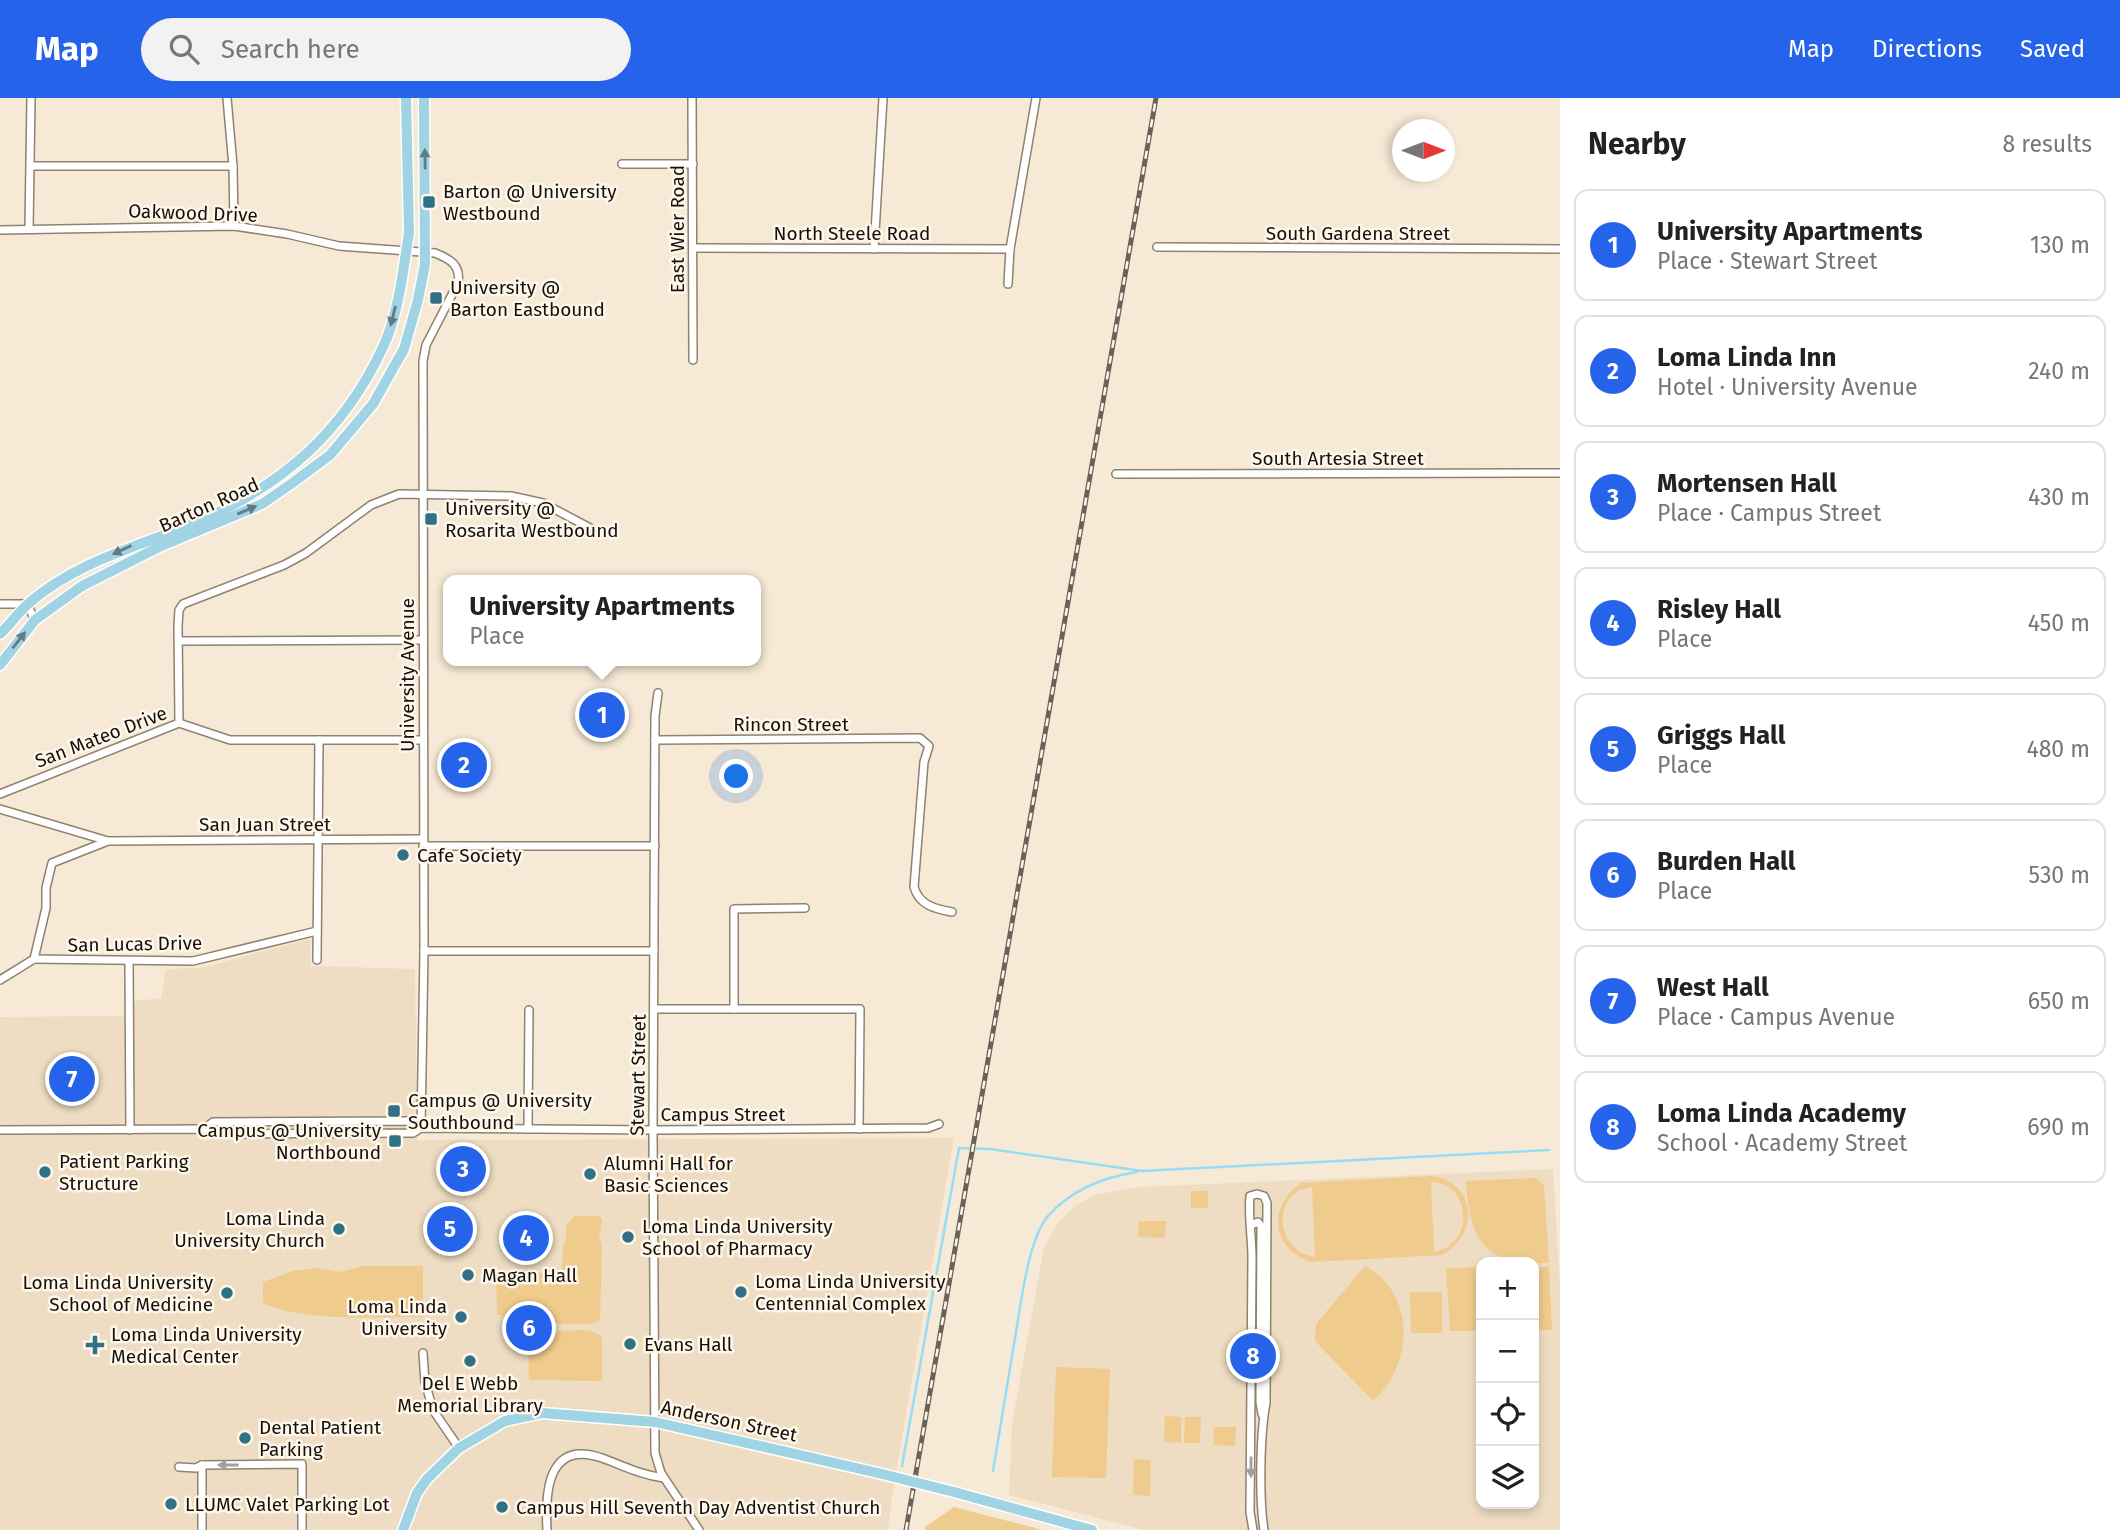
<!DOCTYPE html>
<meta charset="utf-8">
<style>
body{margin:0;font-family:"Fira Sans",sans-serif;background:#f2f2f2;color:#222}
.controls{position:absolute;right:21px;bottom:21px;display:grid;overflow:hidden;border-radius:14px;box-shadow:0 4px 10px #0003}
.controls button{width:63px;height:63px;display:grid;place-items:center;padding:0;border:0;border-bottom:2px solid #e0e0e0;background:#fff;color:#222;font:35px sans-serif}
.compass{position:absolute;left:1392px;top:21px;width:63px;height:63px;border-radius:50%;background:#fff;box-shadow:0 4px 10px #0003;rotate:90deg}
.you{position:absolute;left:737px;top:679px;width:24px;height:24px;margin:-18px;border:5px solid #fff;border-radius:50%;background:#1a73e8;box-shadow:0 0 0 10px #1a73e833}
.badge{display:grid;place-items:center;width:46px;height:46px;border-radius:50%;background:#2563eb;color:#fff;font-size:23px;font-weight:700}
.pin{position:absolute;translate:-50% -50%;border:4px solid #fff;box-shadow:0 2px 7px #0006}
.popup{position:absolute;left:443px;top:477px;width:318px;height:91px;box-sizing:border-box;display:grid;place-content:center;border-radius:14px;background:#fff;filter:drop-shadow(0 2px 5px #0005);font-size:23px;white-space:nowrap;color:#767676}
.popup b{font-size:26px;color:#222}
.popup::after{content:'';position:absolute;left:50%;top:100%;margin-left:-14px;border:14px solid transparent;border-top-color:#fff}
.list{margin:0;padding:0;list-style:none}
h2{display:flex;justify-content:space-between;align-items:center;height:91px;margin:0;padding:0 28px;font-size:30px}
h2 small{font-size:23px;font-weight:400;color:#767676}
.list li{display:grid;grid-template-columns:46px 1fr auto;gap:21px;align-items:center;box-sizing:border-box;height:112px;margin:0 14px 14px;padding:0 14px;border:2px solid #e0e0e0;border-radius:14px}
.list b{display:block;font-size:26px;white-space:nowrap}
.list p{margin:0;font-size:23px;white-space:nowrap;color:#767676}
.list em{font-size:23px;font-style:normal;color:#767676}
.icon{flex:none;width:38px;height:38px;fill:none;stroke:currentColor;stroke-width:2;stroke-linecap:round;stroke-linejoin:round}
.map{position:relative;flex:none;width:1560px;height:1432px;overflow:hidden}
header{display:flex;align-items:center;gap:42px;box-sizing:border-box;height:98px;padding:0 35px;background:#2563eb;color:#fff}
header strong{font-size:33px}
nav{display:flex;gap:38px;margin-inline-start:auto;font-size:24px}
.search{width:490px;height:63px;background:#f2f2f2;display:flex;align-items:center;gap:18px;box-sizing:border-box;padding:0 24px;border-radius:38px;color:#767676;font-size:26px}
main{display:flex}
aside{flex:1;background:#fff}
.map>svg:first-child{display:block}
</style>
<header>
<strong>Map</strong>
<div class="search"><svg class="icon" aria-label="search" viewBox="0 0 24 24"><circle cx="10" cy="10" r="6"/><path d="M15 15l6 6"/></svg>Search here</div>
<nav><a>Map</a><a>Directions</a><a>Saved</a></nav>
</header>
<main>
<div class="map">
<svg width="1560" height="1432" viewBox="0 0 1560 1432">
<rect width="100%" height="100%" fill="#f6e9d5"/>
<g fill="#eeddc2" fill-rule="evenodd">
<path d="M310,841L311,868L415,871L417,1042L954,1040L892,1397L888,1432H0V919L123,918L137,902L161,901L166,871L200,870Z"/>
<path d="M1553,1071L1560,1190V1432H1144L1009,1397L1012,1326L1044,1150L1057,1126L1075,1108L1094,1097L1140,1089ZM1481,1164H1534V1406H1481Z"/>
</g>
<g fill="#efcb8d" fill-rule="evenodd">
<path d="M1431,1078C1476,1084 1481,1135 1442,1157L1311,1164C1271,1150 1267,1109 1301,1085ZM1431,1084C1471,1084 1476,1146 1434,1154ZM1312,1089L1315,1158L1314,1159C1273,1152 1272,1092 1312,1089Z"/>
<path d="M1536,1080L1544,1088L1549,1165C1487,1168 1469,1145 1466,1083Z"/>
<rect x="1191" y="1093" width="17" height="17"/>
<path d="M574,1118H599L602,1122L599,1142L602,1144L600,1222L592,1226H558L549,1220L497,1217L496,1175H562L563,1146L566,1142V1128Z"/>
<path d="M1139,1123H1166L1165,1140L1138,1139Z"/>
<path d="M364,1168H423V1219C375,1218 307,1225 263,1205V1184L293,1173L318,1170L340,1174Z"/>
<path d="M1365,1168C1417,1196 1413,1267 1373,1303L1315,1243L1316,1226Z"/>
<path d="M1481,1169V1233H1450L1446,1170Z"/>
<path d="M1534,1169H1549L1552,1232H1534Z"/>
<path d="M1410,1194H1442V1235H1411Z"/>
<path d="M558,1233C573,1233 593,1228 602,1240V1283L529,1282L528,1239H551Z"/>
<path d="M1056,1269L1110,1271L1106,1380L1052,1379Z"/>
<path d="M1165,1318L1181,1319V1345L1164,1344Z"/>
<path d="M1185,1319H1201L1200,1345H1184Z"/>
<path d="M1214,1329H1236L1235,1348L1213,1347Z"/>
<path d="M1134,1361L1151,1362L1150,1398L1133,1397Z"/>
<path d="M954,1409L1043,1432H925V1429Z"/>
</g>
<g fill="none" stroke-linecap="round" stroke-linejoin="round">
<g stroke="#97dcf4" stroke-width="2.5">
<path d="M902,1368L959,1050L990,1051L1142,1073L1549,1052"/>
<path d="M993,1373C1000,1331 1007,1288 1014,1246C1020,1214 1027,1142 1048,1118C1071,1092 1104,1079 1137,1074"/>
</g>
<defs>
<g id="minor">
<path d="M227,0L233,68L234,128"/>
<path d="M692,0L693,262"/>
<path d="M622,66H693"/>
<path d="M31,68H233"/>
<path d="M29,130L31,0"/>
<path d="M0,132L234,128L287,136L339,148L435,155C450,161 461,167 458,185L426,247L423,263L424,853L421,1030"/>
<path d="M1157,149L1560,151"/>
<path d="M694,150L1010,151"/>
<path d="M874,151L883,0"/>
<path d="M1008,186L1010,151L1036,0"/>
<path d="M1116,376L1560,375"/>
<path d="M0,506H27L35,522"/>
<path d="M179,543L423,542"/>
<path d="M658,595L655,618L653,1032L655,1355L661,1375L699,1432"/>
<path d="M179,625L178,528L179,512L183,506L284,467L306,455L371,407L399,396L511,398L543,405L592,431"/>
<path d="M655,642L920,640L929,648L924,664L914,789C919,807 935,811 952,814"/>
<path d="M0,696L179,625L230,642H423"/>
<path d="M0,711L108,743L423,741"/>
<path d="M423,748H655"/>
<path d="M424,853H654"/>
<path d="M34,861L193,863L317,833"/>
<path d="M317,862L319,642"/>
<path d="M129,863L130,1032"/>
<path d="M0,882L34,861L46,810V790L52,765L108,743"/>
<path d="M654,911H860L859,1031"/>
<path d="M734,911V811L805,810"/>
<path d="M205,1031L213,1024L411,1023L421,1030"/>
<path d="M528,1031L529,912"/>
<path d="M0,1032L205,1031L212,1036L413,1035L421,1030L653,1032L928,1030L939,1026"/>
<path d="M1251,1127L1258,1124L1261,1128L1260,1304L1262,1316"/>
<path d="M423,1255L425,1284L433,1312L459,1350"/>
<path d="M202,1367L302,1366V1432"/>
<path d="M179,1369L196,1370L202,1367V1432"/>
<path d="M547,1432C545,1395 547,1341 602,1360C624,1368 641,1377 664,1380"/>
<path d="M1253,1432L1250,1414L1252,1160C1252,1139 1248,1118 1250,1098L1257,1096L1264,1098L1267,1105L1266,1305C1260,1336 1259,1400 1264,1432"/>
</g>
<g id="major">
<path d="M0,536C10,526 19,514 29,505C78,462 144,447 202,422C285,385 344,333 383,249C399,215 403,172 409,135L406,0"/>
<path d="M0,567L35,522L82,488L159,449L262,406L291,386L330,357L373,306L404,251L418,202L425,166L424,0"/>
<path d="M954,1394L1092,1432"/>
<path d="M403,1432L417,1395L427,1381L459,1350L505,1323L542,1315L655,1324L878,1375"/>
</g>
</defs>
<use href="#minor" stroke="#8e8270" stroke-width="10"/>
<use href="#major" stroke="#fff" stroke-width="13"/>
<use href="#minor" stroke="#fff" stroke-width="7"/>
<use href="#major" stroke="#a0d3e3" stroke-width="10"/>
<defs>
<path id="rail" d="M906,1432L1156,0"/>
</defs>
<use href="#rail" stroke="#696256" stroke-width="5"/>
<use href="#rail" stroke="#fff7eb" stroke-width="2.5" stroke-dasharray="8" stroke-linecap="butt"/>
<defs>
<path id="major-bridge" d="M878,1375L954,1394"/>
</defs>
<use href="#major-bridge" stroke="#fff" stroke-width="13" stroke-linecap="butt"/>
<use href="#major-bridge" stroke="#a0d3e3" stroke-width="10"/>
</g>
<defs><path id="oneway-solid" d="M-6-.8H1V-3.2L6.5 0L1 3.2V.8H-6Z" transform="scale(1.75)"/></defs>
<g fill="#617c81">
<use href="#oneway-solid" transform="translate(425 61) rotate(-91)"/>
<use href="#oneway-solid" transform="translate(393 218) rotate(104)"/>
<use href="#oneway-solid" transform="translate(247 412) rotate(-23)"/>
<use href="#oneway-solid" transform="translate(122 452) rotate(155)"/>
<use href="#oneway-solid" transform="translate(19 542) rotate(-52)"/>
</g>
<g fill="#a1a09d">
<use href="#oneway-solid" transform="translate(228 1367) rotate(180)"/>
<use href="#oneway-solid" transform="translate(1251 1369) rotate(90)"/>
</g>
<g fill="#317185" stroke="#fff7eb" stroke-width="2.5">
<rect x="422" y="97" width="14" height="14" rx="3.5"/>
<rect x="429" y="193" width="14" height="14" rx="3.5"/>
<rect x="424" y="414" width="14" height="14" rx="3.5"/>
<circle cx="403" cy="757" r="7"/>
<rect x="387" y="1006" width="14" height="14" rx="3.5"/>
<rect x="388" y="1036" width="14" height="14" rx="3.5"/>
<circle cx="45" cy="1074" r="7"/>
<circle cx="590" cy="1076" r="7"/>
<circle cx="339" cy="1131" r="7"/>
<circle cx="628" cy="1139" r="7"/>
<circle cx="468" cy="1177" r="7"/>
<circle cx="741" cy="1194" r="7"/>
<circle cx="227" cy="1195" r="7"/>
<circle cx="461" cy="1219" r="7"/>
<circle cx="630" cy="1246" r="7"/>
<path d="M91.5 1236.5h7v7h7v7h-7v7h-7v-7h-7v-7h7z"/>
<circle cx="470" cy="1263" r="7"/>
<circle cx="245" cy="1340" r="7"/>
<circle cx="171" cy="1406" r="7"/>
<circle cx="502" cy="1409" r="7"/>
</g>
<g text-anchor="middle" dominant-baseline="central" stroke-width="5" stroke-linejoin="round" paint-order="stroke">
<g font-size="19" fill="#15110a" stroke="#fff7eb" text-anchor="start">
<text x="443" y="93">Barton @ University<tspan x="443" dy="22">Westbound</tspan></text>
<text x="450" y="189">University @<tspan x="450" dy="22">Barton Eastbound</tspan></text>
<text x="445" y="410">University @<tspan x="445" dy="22">Rosarita Westbound</tspan></text>
<text x="417" y="757">Cafe Society</text>
<text x="408" y="1002">Campus @ University<tspan x="408" dy="22">Southbound</tspan></text>
<text x="381" y="1032" text-anchor="end">Campus @ University<tspan x="381" dy="22">Northbound</tspan></text>
<text x="59" y="1063">Patient Parking<tspan x="59" dy="22">Structure</tspan></text>
<text x="604" y="1065">Alumni Hall for<tspan x="604" dy="22">Basic Sciences</tspan></text>
<text x="325" y="1120" text-anchor="end">Loma Linda<tspan x="325" dy="22">University Church</tspan></text>
<text x="642" y="1128">Loma Linda University<tspan x="642" dy="22">School of Pharmacy</tspan></text>
<text x="482" y="1177">Magan Hall</text>
<text x="755" y="1183">Loma Linda University<tspan x="755" dy="22">Centennial Complex</tspan></text>
<text x="213" y="1184" text-anchor="end">Loma Linda University<tspan x="213" dy="22">School of Medicine</tspan></text>
<text x="447" y="1208" text-anchor="end">Loma Linda<tspan x="447" dy="22">University</tspan></text>
<text x="111" y="1236">Loma Linda University<tspan x="111" dy="22">Medical Center</tspan></text>
<text x="644" y="1246">Evans Hall</text>
<text x="470" y="1285" text-anchor="middle">Del E Webb<tspan x="470" dy="22">Memorial Library</tspan></text>
<text x="259" y="1329">Dental Patient<tspan x="259" dy="22">Parking</tspan></text>
<text x="185" y="1406">LLUMC Valet Parking Lot</text>
<text x="516" y="1409">Campus Hill Seventh Day Adventist Church</text>
</g>
<g font-size="19" fill="#15110a" stroke="#fff7eb">
<text transform="translate(193 115) rotate(2)">Oakwood Drive</text>
<text transform="translate(677 131) rotate(-90)">East Wier Road</text>
<text x="852" y="135">North Steele Road</text>
<text x="1358" y="135">South Gardena Street</text>
<text x="1338" y="360">South Artesia Street</text>
<text transform="translate(209 407) rotate(-24)">Barton Road</text>
<text transform="translate(407 577) rotate(-90)">University Avenue</text>
<text x="791" y="626">Rincon Street</text>
<text transform="translate(101 639) rotate(-21)">San Mateo Drive</text>
<text x="265" y="726">San Juan Street</text>
<text transform="translate(135 846) rotate(-1)">San Lucas Drive</text>
<text transform="translate(638 977) rotate(-89)">Stewart Street</text>
<text x="723" y="1016">Campus Street</text>
<text transform="translate(729 1323) rotate(12)">Anderson Street</text>
</g>
</g>
</svg>
<div class="controls">
<button>+</button>
<button>−</button>
<button><svg class="icon" aria-label="locate" viewBox="0 0 24 24"><circle cx="12" cy="12" r="6"/><path d="M12 2v4M12 18v4M2 12h4M18 12h4"/></svg></button>
<button><svg class="icon" aria-label="layers" viewBox="0 0 24 24"><path d="M12 4l9 5-9 5-9-5zM3 14l9 5 9-5"/></svg></button>
</div>
<svg class="compass" viewBox="-18 -18 36 36"><path d="M0-13l5 13h-10z" fill="#e53935"/><path d="M0 13l5-13h-10z" fill="#767676"/></svg>
<div class="you"></div>
<div class="pin badge" style="left:602px;top:617px">1</div>
<div class="popup"><b>University Apartments</b>Place</div>
<div class="pin badge" style="left:464px;top:667px">2</div>
<div class="pin badge" style="left:463px;top:1071px">3</div>
<div class="pin badge" style="left:526px;top:1140px">4</div>
<div class="pin badge" style="left:450px;top:1131px">5</div>
<div class="pin badge" style="left:529px;top:1230px">6</div>
<div class="pin badge" style="left:72px;top:981px">7</div>
<div class="pin badge" style="left:1253px;top:1258px">8</div>
</div>
<aside>
<h2>Nearby<small>8 results</small></h2>
<ul class="list">
<li><span class="badge">1</span><div><b>University Apartments</b><p>Place · Stewart Street</p></div><em>130 m</em></li>
<li><span class="badge">2</span><div><b>Loma Linda Inn</b><p>Hotel · University Avenue</p></div><em>240 m</em></li>
<li><span class="badge">3</span><div><b>Mortensen Hall</b><p>Place · Campus Street</p></div><em>430 m</em></li>
<li><span class="badge">4</span><div><b>Risley Hall</b><p>Place</p></div><em>450 m</em></li>
<li><span class="badge">5</span><div><b>Griggs Hall</b><p>Place</p></div><em>480 m</em></li>
<li><span class="badge">6</span><div><b>Burden Hall</b><p>Place</p></div><em>530 m</em></li>
<li><span class="badge">7</span><div><b>West Hall</b><p>Place · Campus Avenue</p></div><em>650 m</em></li>
<li><span class="badge">8</span><div><b>Loma Linda Academy</b><p>School · Academy Street</p></div><em>690 m</em></li>
</ul>
</aside>
</main>
